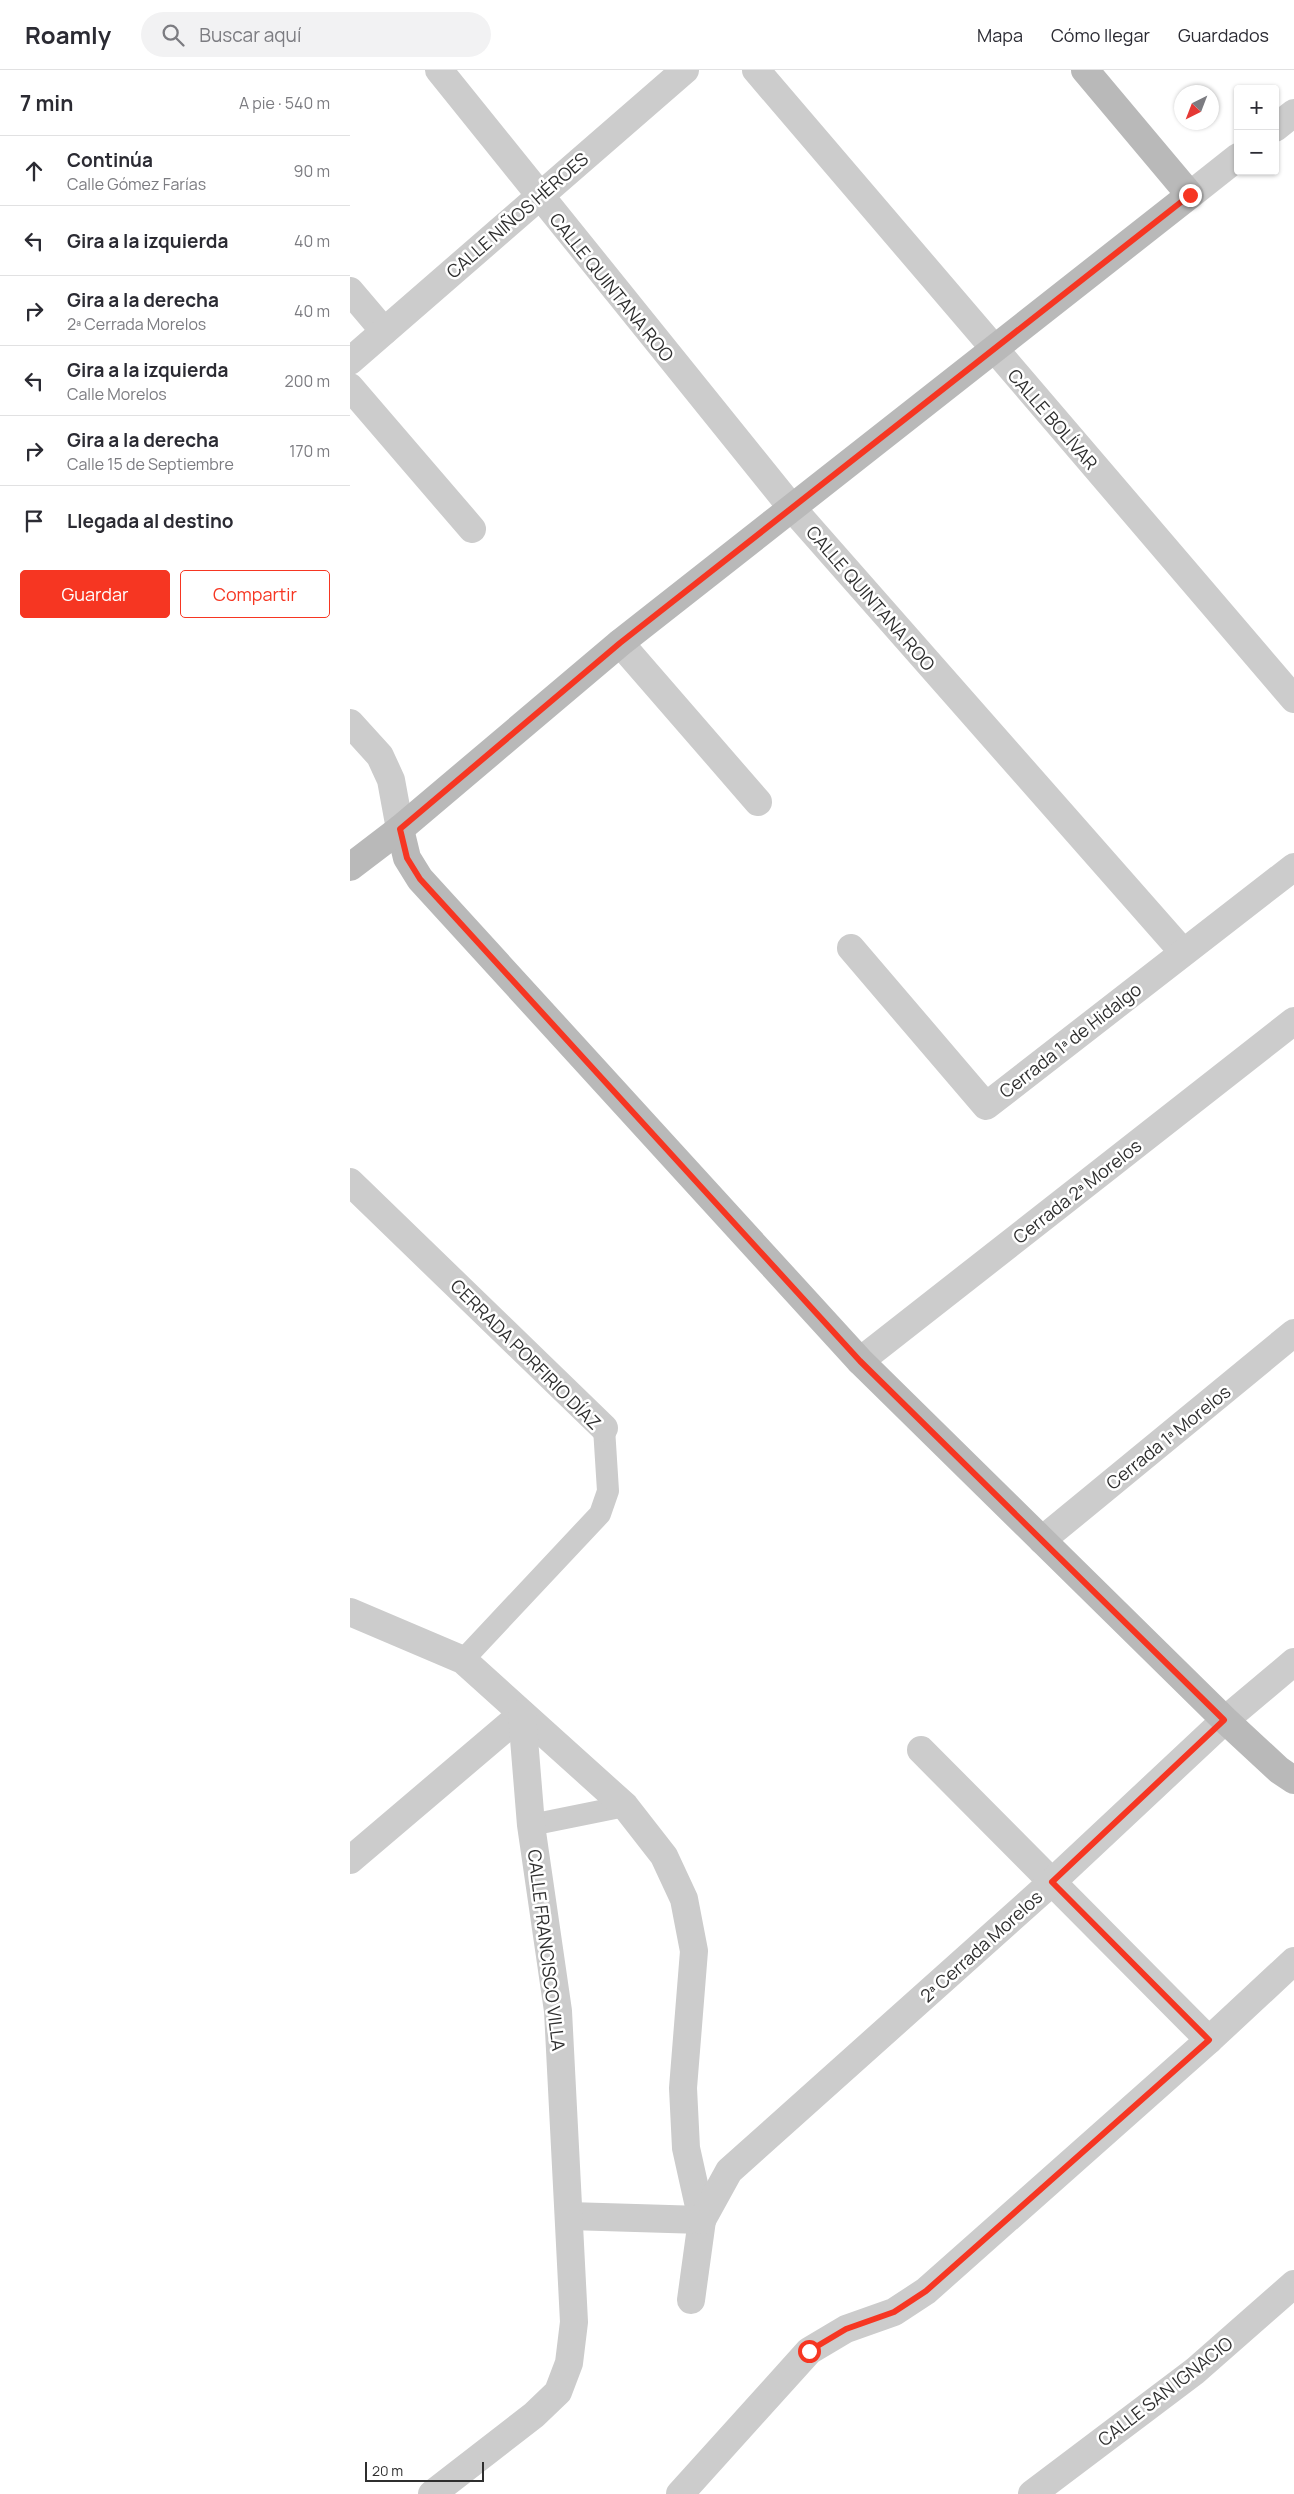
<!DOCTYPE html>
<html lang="es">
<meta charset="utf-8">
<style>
body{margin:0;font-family:Manrope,sans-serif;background:#f2f2f3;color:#2b2b33}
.controls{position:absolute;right:15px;top:15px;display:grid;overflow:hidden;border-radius:5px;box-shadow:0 1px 4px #0004}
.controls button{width:45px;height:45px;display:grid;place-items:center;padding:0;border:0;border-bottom:1px solid #e1e1e2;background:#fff;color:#2b2b33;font:25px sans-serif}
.compass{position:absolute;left:824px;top:15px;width:45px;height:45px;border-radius:50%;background:#fff;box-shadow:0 1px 4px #0004;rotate:222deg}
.scale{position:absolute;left:15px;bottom:12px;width:119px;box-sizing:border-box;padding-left:5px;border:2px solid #2f2f2f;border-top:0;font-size:14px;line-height:18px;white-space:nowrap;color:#2f2f2f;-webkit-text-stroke:4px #fff;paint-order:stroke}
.stop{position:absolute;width:15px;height:15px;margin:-11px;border:4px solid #f63622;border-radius:50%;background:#fff}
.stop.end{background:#f63622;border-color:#fff;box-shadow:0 1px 5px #0008}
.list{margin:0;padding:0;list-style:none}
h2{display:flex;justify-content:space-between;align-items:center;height:65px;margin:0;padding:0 20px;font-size:21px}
h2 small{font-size:16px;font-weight:400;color:#7c7c81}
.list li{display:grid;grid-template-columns:32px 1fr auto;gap:15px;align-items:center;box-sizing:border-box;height:70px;padding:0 20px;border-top:1px solid #e1e1e2}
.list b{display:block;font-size:19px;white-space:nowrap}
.list p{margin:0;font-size:16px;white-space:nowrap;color:#7c7c81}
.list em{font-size:16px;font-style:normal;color:#7c7c81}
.actions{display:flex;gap:10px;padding:15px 20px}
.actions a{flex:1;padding:11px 0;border:1px solid #f63622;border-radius:5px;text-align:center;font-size:18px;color:#f63622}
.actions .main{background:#f63622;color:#fff}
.icon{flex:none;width:28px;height:28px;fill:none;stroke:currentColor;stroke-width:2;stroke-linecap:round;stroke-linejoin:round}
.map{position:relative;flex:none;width:944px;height:2424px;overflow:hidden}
header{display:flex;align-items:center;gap:30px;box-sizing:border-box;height:70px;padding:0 25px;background:#fff;border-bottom:1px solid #e1e1e2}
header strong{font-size:24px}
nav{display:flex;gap:28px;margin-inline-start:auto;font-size:18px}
.search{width:350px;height:45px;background:#f2f2f3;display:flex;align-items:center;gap:12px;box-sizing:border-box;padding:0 18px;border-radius:28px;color:#7c7c81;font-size:19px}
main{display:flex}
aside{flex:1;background:#fff}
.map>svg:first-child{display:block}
</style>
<header>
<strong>Roamly</strong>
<div class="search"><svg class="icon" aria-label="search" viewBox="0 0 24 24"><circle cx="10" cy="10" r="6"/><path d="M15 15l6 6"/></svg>Buscar aquí</div>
<nav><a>Mapa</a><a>Cómo llegar</a><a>Guardados</a></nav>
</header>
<main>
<aside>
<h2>7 min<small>A pie · 540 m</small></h2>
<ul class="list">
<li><svg class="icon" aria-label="ahead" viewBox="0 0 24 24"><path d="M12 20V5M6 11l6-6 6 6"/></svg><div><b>Continúa</b><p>Calle Gómez Farías</p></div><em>90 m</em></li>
<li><svg class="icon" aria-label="left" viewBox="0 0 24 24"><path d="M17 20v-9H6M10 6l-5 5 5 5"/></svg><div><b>Gira a la izquierda</b></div><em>40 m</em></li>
<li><svg class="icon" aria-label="right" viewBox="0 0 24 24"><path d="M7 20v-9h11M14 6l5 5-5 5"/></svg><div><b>Gira a la derecha</b><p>2ª Cerrada Morelos</p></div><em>40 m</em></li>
<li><svg class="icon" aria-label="left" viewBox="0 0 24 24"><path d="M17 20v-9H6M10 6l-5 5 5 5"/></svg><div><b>Gira a la izquierda</b><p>Calle Morelos</p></div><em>200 m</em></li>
<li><svg class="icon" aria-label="right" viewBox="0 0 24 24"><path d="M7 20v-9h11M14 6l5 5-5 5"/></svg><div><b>Gira a la derecha</b><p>Calle 15 de Septiembre</p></div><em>170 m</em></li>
<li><svg class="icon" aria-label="arrive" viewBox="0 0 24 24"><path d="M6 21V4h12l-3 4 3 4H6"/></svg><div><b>Llegada al destino</b></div></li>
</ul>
<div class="actions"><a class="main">Guardar</a><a>Compartir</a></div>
</aside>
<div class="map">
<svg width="944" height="2424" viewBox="0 0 944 2424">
<rect width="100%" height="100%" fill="#fff"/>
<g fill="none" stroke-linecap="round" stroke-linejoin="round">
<g stroke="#ccc" stroke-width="22">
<path d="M113,1590L250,1444L258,1421L254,1358"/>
<path d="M181,1755L275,1736"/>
</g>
<g stroke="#ccc" stroke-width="28">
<path d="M89,0L442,438L833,882"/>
<path d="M406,0L944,629"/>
<path d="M925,58L944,43"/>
<path d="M840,125L888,87"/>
<path d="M0,221L34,261"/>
<path d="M0,291L335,0"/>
<path d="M0,317L122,459"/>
<path d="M270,573L408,732"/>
<path d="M0,653L30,686L41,710L50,759"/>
<path d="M501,878L636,1036L944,797"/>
<path d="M0,1112L254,1358"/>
<path d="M510,1291L944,951"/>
<path d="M692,1470L944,1263"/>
<path d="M0,1542L113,1590L275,1736L314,1786L334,1829L344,1881L333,2018L336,2078L352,2150L341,2230"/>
<path d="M571,1680L859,1970"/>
<path d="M0,1790L172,1644"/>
<path d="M219,2146L352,2150"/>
<path d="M352,2150L379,2101L702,1812L875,1650L944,1592"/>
<path d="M82,2424L184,2345L208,2322L219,2293L224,2252L208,1941L181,1755L172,1644"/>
<path d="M330,2424L459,2281L496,2259L544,2242L576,2221L859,1970L944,1891"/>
<path d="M682,2424L845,2301L944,2214"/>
</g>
<g stroke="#b9b9b9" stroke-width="28">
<path d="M50,759L57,788L70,809L510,1291L875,1650L929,1700L944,1710"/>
<path d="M0,797L50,759L270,573L840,125L735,0"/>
</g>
</g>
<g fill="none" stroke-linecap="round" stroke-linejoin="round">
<path stroke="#f63622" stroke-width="6" d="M459,2281L496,2259L544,2242L576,2221L859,1970L702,1812L874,1650L510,1291L70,809L57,788L50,759L270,573L840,125"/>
</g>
<g text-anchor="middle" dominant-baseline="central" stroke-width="5" stroke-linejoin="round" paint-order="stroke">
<g font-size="18" fill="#2f2f2f" stroke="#fff">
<text transform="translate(167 145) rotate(-41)">CALLE NIÑOS HÉROES</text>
<text transform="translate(262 217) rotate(51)">CALLE QUINTANA ROO</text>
<text transform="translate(703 349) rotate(49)">CALLE BOLÍVAR</text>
<text transform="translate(521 528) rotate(49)">CALLE QUINTANA ROO</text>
<text transform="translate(720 970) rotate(-38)">Cerrada 1ª de Hidalgo</text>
<text transform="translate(727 1121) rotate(-38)">Cerrada 2ª Morelos</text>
<text transform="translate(176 1284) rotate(45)">CERRADA PORFIRIO DÍAZ</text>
<text transform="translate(818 1367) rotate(-39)">Cerrada 1ª Morelos</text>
<text transform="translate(631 1876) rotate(-42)">2ª Cerrada Morelos</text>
<text transform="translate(197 1880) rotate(83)">CALLE FRANCISCO VILLA</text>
<text transform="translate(815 2321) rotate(-38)">CALLE SAN IGNACIO</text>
</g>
</g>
</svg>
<div class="controls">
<button>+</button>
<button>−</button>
</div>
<svg class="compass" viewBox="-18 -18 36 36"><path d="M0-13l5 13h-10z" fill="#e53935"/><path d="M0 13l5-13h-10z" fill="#7c7c81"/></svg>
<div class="scale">20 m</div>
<div class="stop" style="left:459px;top:2281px"></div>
<div class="stop end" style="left:840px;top:125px"></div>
</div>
</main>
